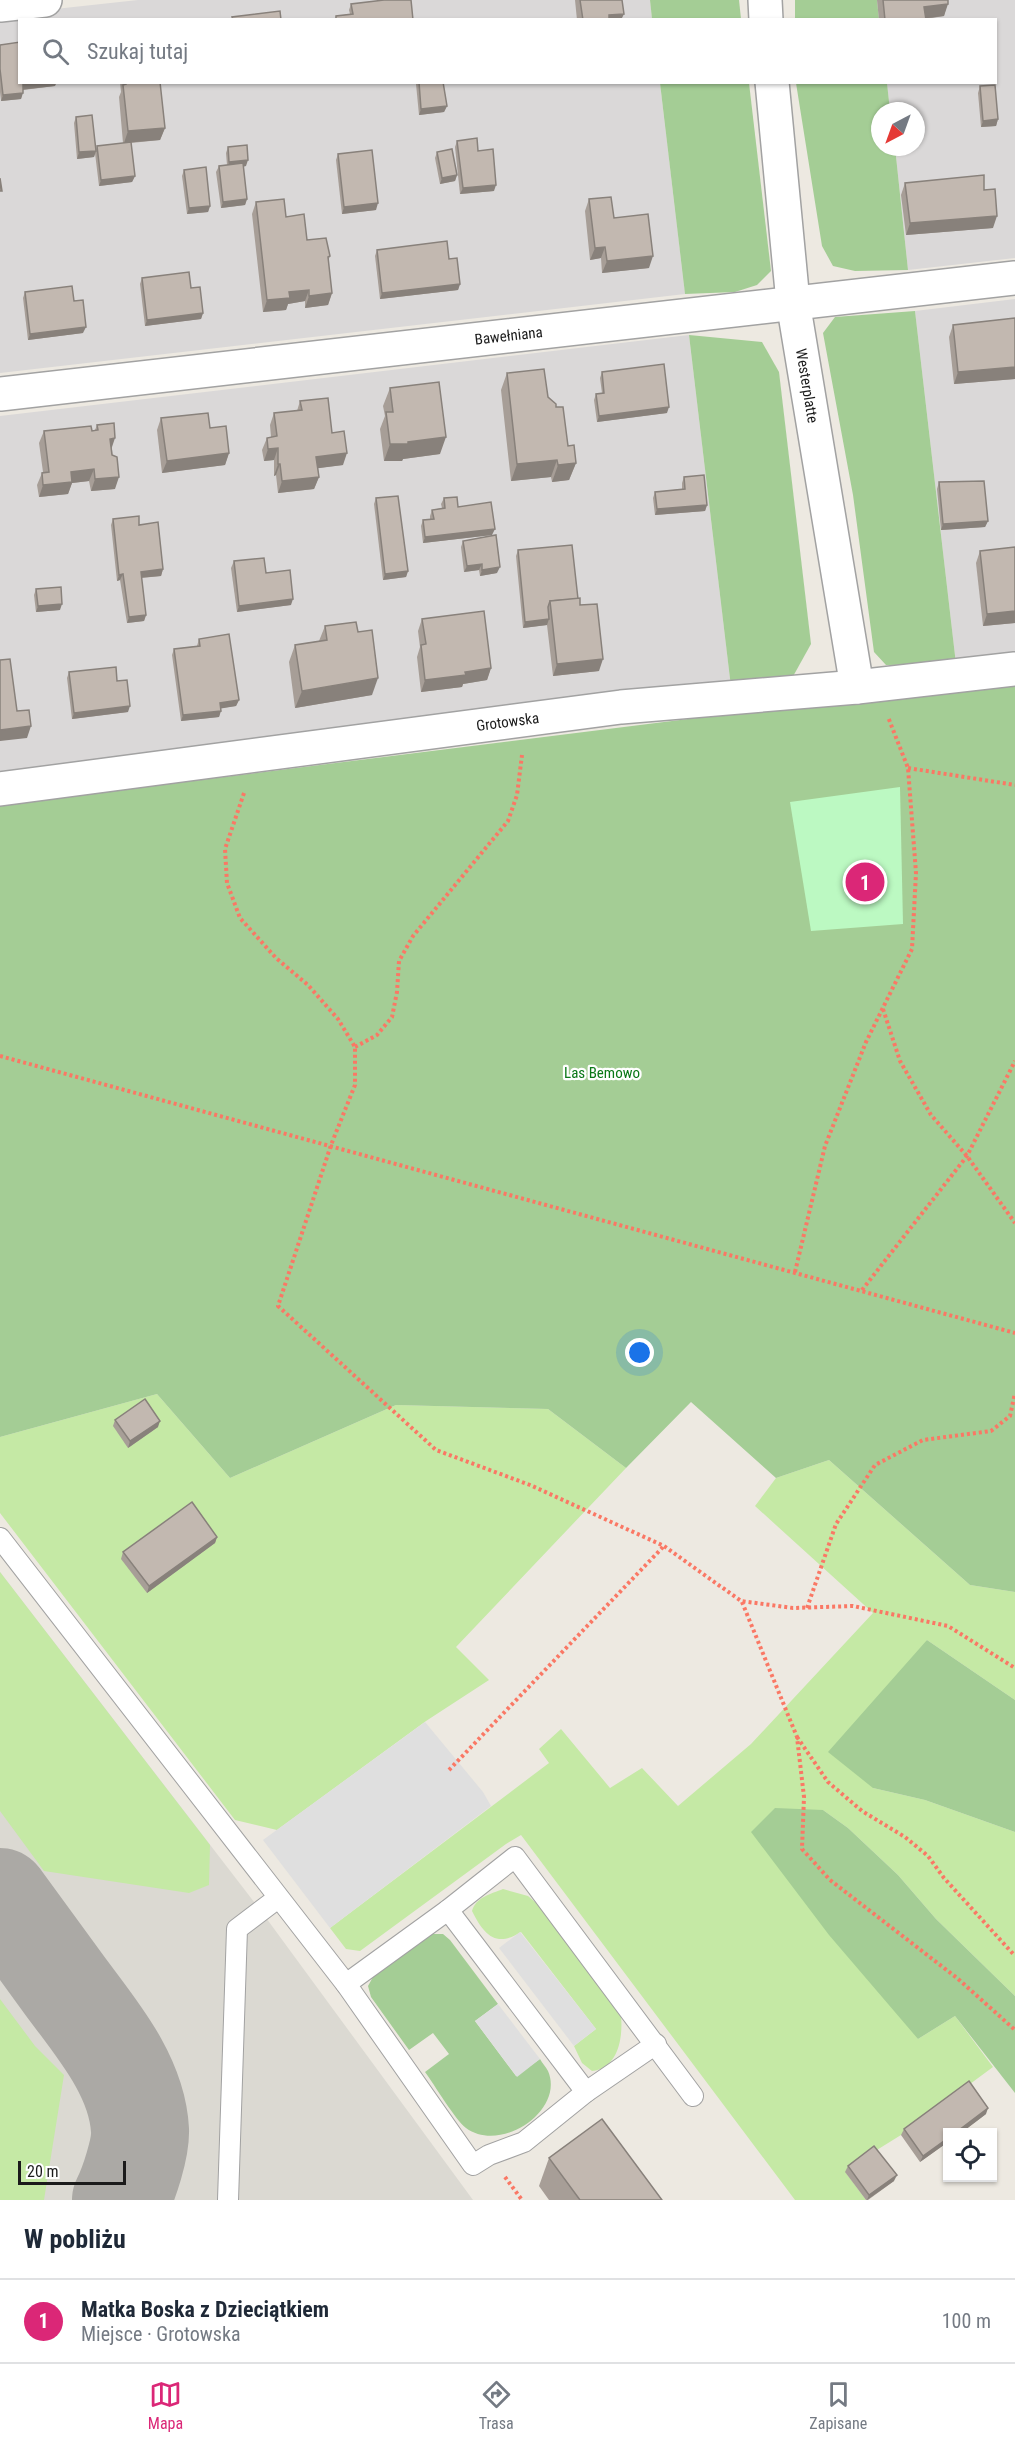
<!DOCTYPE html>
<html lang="pl">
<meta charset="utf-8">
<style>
body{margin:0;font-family:"Roboto Condensed",sans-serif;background:#f2f2f3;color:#1f2937}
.controls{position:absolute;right:18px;bottom:18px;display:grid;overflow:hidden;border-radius:0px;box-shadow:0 2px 4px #0004}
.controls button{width:54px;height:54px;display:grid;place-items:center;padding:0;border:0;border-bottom:2px solid #e0e1e3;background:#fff;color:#1f2937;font:30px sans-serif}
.compass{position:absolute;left:871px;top:102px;width:54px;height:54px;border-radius:50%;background:#fff;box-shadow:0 2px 4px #0004;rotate:221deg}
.scale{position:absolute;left:18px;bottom:15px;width:108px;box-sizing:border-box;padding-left:6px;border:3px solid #1b1b1b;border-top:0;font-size:16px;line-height:21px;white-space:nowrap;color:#1b1b1b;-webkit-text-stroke:4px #fff;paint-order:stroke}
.you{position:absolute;left:640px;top:1353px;width:21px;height:21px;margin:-15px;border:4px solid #fff;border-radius:50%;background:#1a73e8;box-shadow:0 0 0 9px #1a73e833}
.badge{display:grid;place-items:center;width:39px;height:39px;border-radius:50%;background:#db2777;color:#fff;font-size:20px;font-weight:700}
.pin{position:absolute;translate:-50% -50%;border:3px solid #fff;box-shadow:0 2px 6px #0006}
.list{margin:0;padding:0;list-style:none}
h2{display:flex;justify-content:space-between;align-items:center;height:78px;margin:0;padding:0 24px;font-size:26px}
h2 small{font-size:20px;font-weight:400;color:#747a83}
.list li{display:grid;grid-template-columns:39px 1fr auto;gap:18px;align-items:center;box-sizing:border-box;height:84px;padding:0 24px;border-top:2px solid #e0e1e3}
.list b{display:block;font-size:22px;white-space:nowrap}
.list p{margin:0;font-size:20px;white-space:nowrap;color:#747a83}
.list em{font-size:20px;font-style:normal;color:#747a83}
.icon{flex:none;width:33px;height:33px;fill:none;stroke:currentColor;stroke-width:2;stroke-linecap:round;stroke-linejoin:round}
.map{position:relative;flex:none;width:1015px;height:2200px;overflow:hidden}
.search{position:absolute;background:#fff;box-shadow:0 2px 4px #0004;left:18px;right:18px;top:18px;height:66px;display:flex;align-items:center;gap:15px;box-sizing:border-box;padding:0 21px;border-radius:0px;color:#747a83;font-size:22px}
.sheet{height:162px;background:#fff}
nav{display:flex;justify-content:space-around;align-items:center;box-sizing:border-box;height:84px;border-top:2px solid #e0e1e3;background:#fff;font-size:16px;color:#747a83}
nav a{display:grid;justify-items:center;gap:3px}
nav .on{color:#db2777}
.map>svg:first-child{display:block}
</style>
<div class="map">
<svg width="1015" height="2200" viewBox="0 0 1015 2200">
<rect width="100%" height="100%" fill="#ede9e1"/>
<g fill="#dad8d8">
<path d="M138,0H650L652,19L20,20V82L660,83L685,294L0,373V15Z"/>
<path d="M877,0H1015V258L908,270L895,147H916V111H890L887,83L996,82V20L879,19Z"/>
<path d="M1015,299V656L956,664L915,311Z"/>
<path d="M689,335L731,687L0,773V416Z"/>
</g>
<path fill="#dbd9d2" d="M0,1572L261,1911L473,2200H0Z"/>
<g fill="#c5e9a5">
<path d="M157,1394L230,1478L396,1405L548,1409L626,1468L456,1647L489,1680L426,1721L277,1830L235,1820L0,1513V1437Z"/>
<path d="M829,1460L970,1585L1015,1592V1700L927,1640L873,1788L925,1800L1015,1832V1996L936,1919L898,1875L848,1828L823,1810L918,2039L955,2016L993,2067L901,2135L872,2153L846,2173L866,2200H795L521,1835L506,1844L360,1951L346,1949L330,1928L549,1763L539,1749L561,1729L610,1788L642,1768L678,1806L751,1744L873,1613L755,1506L776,1478Z"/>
<path d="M0,1572L210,1845L209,1885L189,1893L44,1871L0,1811Z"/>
<path d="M503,1889L528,1896L541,1907L621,2015C623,2037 619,2068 592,2071L582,2063L574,2046L596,2029L521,1932C496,1948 484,1935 472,1911C476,1897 491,1894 503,1889Z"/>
<path d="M0,1999L35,2046L64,2075L44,2200H0Z"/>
</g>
<g fill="#a4cd95">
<path d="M650,0H739L741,19H652Z"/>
<path d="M795,0H877L879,19H795Z"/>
<path d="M660,83H749L771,271L757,285L735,292L685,294Z"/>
<path d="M796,83H887L890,111H880V147H895L908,270L855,271L833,266L822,246Z"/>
<path d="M915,311L956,664L886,665L874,652L853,495L823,333L835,317Z"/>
<path d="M689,335L762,342L779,372L811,644L791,680L731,687Z"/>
<path d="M1015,678V1592L970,1585L829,1460L776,1478L691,1402L626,1468L548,1409L396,1405L230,1478L157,1394L0,1437V805Z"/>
<path d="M927,1640L1015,1700V1832L925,1800L873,1788L828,1752Z"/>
<path d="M775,1808L823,1810L848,1828L898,1875L936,1919L1015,1996V2093L955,2016L918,2039L829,1935L751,1832Z"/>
<path d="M430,1934H443L450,1940L498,2004L475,2021L516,2076L540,2059C542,2063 546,2067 548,2071C565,2110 501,2154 466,2128C456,2121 434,2084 425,2072L449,2054L433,2033L409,2050L371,1997L368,1986L373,1977Z"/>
</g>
<path fill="#bcf9c2" d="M900,787L903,924L811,931L790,802Z"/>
<g fill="#dfdfdf">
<path d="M425,1722L483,1792L491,1806L330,1928L263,1840Z"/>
<path d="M520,1932L596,2029L574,2046L499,1948Z"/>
<path d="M498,2004L540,2059L517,2077L475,2021Z"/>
</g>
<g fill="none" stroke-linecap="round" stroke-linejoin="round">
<path stroke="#aba9a5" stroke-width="98" d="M0,1897C22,1927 43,1956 65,1986C96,2028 137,2075 140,2130C141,2148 129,2184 121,2200"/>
<defs>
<g id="service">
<path d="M0,1538L346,1984L473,2165L489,2155L524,2142L586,2092L656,2044"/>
<path d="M448,1910L586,2092"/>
<path d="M346,1984L448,1910L515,1857L693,2096"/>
<path d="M228,2200L237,1929L278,1898"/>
</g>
<g id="minor">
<path d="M765,0L766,20"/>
<path d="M0,5L45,0"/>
<path id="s1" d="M772,82L793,302L857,687"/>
<path id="s2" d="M0,394L1015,278"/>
<path id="s3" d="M0,789L621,707L857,687L1015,669"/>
</g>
</defs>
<use href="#service" stroke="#a2a2a2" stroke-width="22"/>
<use href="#minor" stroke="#a2a2a2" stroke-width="36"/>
<g stroke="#fa7865" stroke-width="4" stroke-dasharray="3 3" stroke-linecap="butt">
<path d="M908,768L1015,785"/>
<path d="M244,793L225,849L227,883L240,918L276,958L308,985L338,1019L355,1047V1085L331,1145L278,1306L436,1450L530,1485L664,1546L741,1601L793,1608L853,1606L948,1626L1015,1668"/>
<path d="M883,1009L900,1061L931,1115L967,1156L1015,1223"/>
<path d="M355,1047L377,1035L392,1017L397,992L399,961L413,936L508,821L517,795L522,755"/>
<path d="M0,1056L1015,1333"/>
<path d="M795,1272L825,1146L866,1042L912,949L916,873L908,768L888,717"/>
<path d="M862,1290L967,1156L1015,1061"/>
<path d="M742,1602L797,1737L804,1797L802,1849L830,1880L957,1978L1015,2030"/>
<path d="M807,1608L836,1524L875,1465L923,1440L991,1431L1010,1416L1015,1393"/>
<path d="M797,1737L828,1782L862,1811L905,1837L928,1856L944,1878L1015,1956"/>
<path d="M449,1770L664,1546"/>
<path d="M505,2177L522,2200"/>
</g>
<use href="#service" stroke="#fff" stroke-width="20"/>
<use href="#minor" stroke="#fff" stroke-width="33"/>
</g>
<g fill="#a79e97">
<path d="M575,0H622L621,20H577Z"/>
<path d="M877,0H948L944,16L926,19V20H879Z"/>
<path d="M351,4L413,20H335L336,16L350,14L349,10Z"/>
<path d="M0,45L55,86L23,90L21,99L1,101L0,92Z"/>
<path d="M120,82H160L165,128L160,140L131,143L135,176L132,182L99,186L95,153L94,157L77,159L74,123L76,117L96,149L97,146L123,143L119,97L121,92Z"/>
<path d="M417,82H443L447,106L444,112L419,115L416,84Z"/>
<path d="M980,86L998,119L996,126L981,127L978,93Z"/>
<path d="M457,141L494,191L460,194L455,147Z"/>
<path d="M228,147L246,166L243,167L247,199L245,205L221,208L216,172L219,166L227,165L226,153Z"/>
<path d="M437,152L457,175L455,181L440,184L435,158Z"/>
<path d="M338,154L376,210L342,214L336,160Z"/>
<path d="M184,170L210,206L208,212L187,214L182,176Z"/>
<path d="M905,183L984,190L993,228L906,235L901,195Z"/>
<path d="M589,199L614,218L649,268L602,273L601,258L590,260L585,211Z"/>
<path d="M256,202L286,217L307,240L330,256L328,261L332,293L328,305L305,308V301L288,304L286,310L263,312L252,214Z"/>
<path d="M377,250L449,259L460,284L458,290L380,299L375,256Z"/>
<path d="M142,278L191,288L203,313L201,319L145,326L140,284Z"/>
<path d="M25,292L74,301L83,333L28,340L23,298Z"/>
<path d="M1015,318V379L954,384L949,337L953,325Z"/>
<path d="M602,372L667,413L597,422L594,400L596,394L602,393L600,378Z"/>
<path d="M507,373L548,397L576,463L569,480L552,482L551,477L511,481L501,390Z"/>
<path d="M390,388L440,454L403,459L402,461H384L380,429L385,416L383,406Z"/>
<path d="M300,401L332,433L343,465L318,468L319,477L314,489L278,493L276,475L274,476V460L264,461L262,450L267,438L271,437L270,425L274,413L297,411Z"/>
<path d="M161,418L229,453L225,465L162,473L157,430Z"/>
<path d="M97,425L112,449L115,489L91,491L89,481L72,483L68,494L39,497L37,485L42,473L43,472L39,443L44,431L95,430Z"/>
<path d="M684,477L707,505L705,511L655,515L653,498L655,492L682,489V483Z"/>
<path d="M939,482L988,521L985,527L941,530L937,489Z"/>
<path d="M376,498L408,571L406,577L383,580L374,504Z"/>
<path d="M444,498L458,507L492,535L423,543L421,526L423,520L430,519V516L432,510L442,508L441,504Z"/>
<path d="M113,519L139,525L163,569L161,576L141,578L146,615L144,621L127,623L120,580L117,581L111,525Z"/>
<path d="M463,541L497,573L480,576L479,570L464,572L461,547Z"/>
<path d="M1015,547V623L983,626L976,563L980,551Z"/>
<path d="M518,550L578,599L580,605L599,671L553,676L547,625L523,628L516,556Z"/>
<path d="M234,561L266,573L291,605L237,612L231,568Z"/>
<path d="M36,589L60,610L36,612L34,595Z"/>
<path d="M422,619L491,668L487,680L463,684L462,687L421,692L417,657L420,647L418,631Z"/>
<path d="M325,626L358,632L372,695L295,708L289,662L295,645L319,641Z"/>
<path d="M199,639L239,700L236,706L221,708L219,717L181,721L172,655L174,649L197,646Z"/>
<path d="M69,672L117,681L128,712L72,719L67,678Z"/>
<path d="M115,1420L158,1427L128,1448L113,1426Z"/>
<path d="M217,1537L215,1543L147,1593L121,1559L123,1552Z"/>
<path d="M986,2114L961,2133H948V2142L920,2162L901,2135L904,2129Z"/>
<path d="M549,2158L662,2200H549L539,2186Z"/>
<path d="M848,2166L894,2181L868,2200H866L845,2172Z"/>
</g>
<g fill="#88817b">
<path d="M948,4L944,16L920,19L924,7Z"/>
<path d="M624,14L621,20H607L609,15Z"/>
<path d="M37,82H57L55,86L20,90L23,84Z"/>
<path d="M23,93L21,99L1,101L3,95Z"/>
<path d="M447,106L444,112L419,115L421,109Z"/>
<path d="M998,119L996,126L981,127L983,121Z"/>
<path d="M165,128L160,140L124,143L128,131Z"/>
<path d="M96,151L94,157L77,159L79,152Z"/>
<path d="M248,160L246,166L227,168L229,162Z"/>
<path d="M457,175L455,181L440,184L442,178Z"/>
<path d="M135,176L132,182L99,186L101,180Z"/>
<path d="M496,185L494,191L460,194L463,188Z"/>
<path d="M247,199L245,205L221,208L223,202Z"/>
<path d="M378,203L376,210L342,214L344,207Z"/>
<path d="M210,206L208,212L187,214L189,208Z"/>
<path d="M997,216L993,228L906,235L910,223Z"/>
<path d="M605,247L601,258L590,260L595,248Z"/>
<path d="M653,256L649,268L602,273L607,261Z"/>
<path d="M460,284L458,290L380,299L382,293Z"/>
<path d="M309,290L305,301L288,304L286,310L263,312L267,300L289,292Z"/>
<path d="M332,293L328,305L305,308L309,296Z"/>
<path d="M203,313L201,319L145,326L147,320Z"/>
<path d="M86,327L83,333L28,340L30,334Z"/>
<path d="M1015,367V379L954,384L958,372Z"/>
<path d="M669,407L667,413L597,422L599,416Z"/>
<path d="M446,437L440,454L403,459L402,461H384L390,444Z"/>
<path d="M115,438L111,450L110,439Z"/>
<path d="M278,448L274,460L264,461L268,449Z"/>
<path d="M229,453L225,465L162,473L167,461Z"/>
<path d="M347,453L343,465L312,469L316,457Z"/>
<path d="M557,460L551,477L511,481L517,464Z"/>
<path d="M576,463L569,480L552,482L558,465Z"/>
<path d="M278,464H280L276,475L274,476Z"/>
<path d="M94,469L89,481L72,483L68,494L39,497L43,485L71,472Z"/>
<path d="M119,477L115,489L91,491L95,479Z"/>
<path d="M319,477L314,489L278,493L282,481Z"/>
<path d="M707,505L705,511L655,515L657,509Z"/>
<path d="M988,521L985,527L941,530L943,524Z"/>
<path d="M495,529L492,535L423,543L425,537Z"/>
<path d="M482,564L479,570L464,572L467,566Z"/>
<path d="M500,567L497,573L480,576L482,570Z"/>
<path d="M163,569L161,576L138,578L141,572Z"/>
<path d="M408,571L406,577L383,580L385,574Z"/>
<path d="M123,574L120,580L117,581L119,575Z"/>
<path d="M293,599L291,605L237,612L239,606Z"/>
<path d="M62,604L60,610L36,612L38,606Z"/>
<path d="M1015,611V623L983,626L987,614Z"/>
<path d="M146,615L144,621L127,623L129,617Z"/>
<path d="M549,619L547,625L523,628L525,622Z"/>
<path d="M603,659L599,671L553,676L557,664Z"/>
<path d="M491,668L487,680L463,684L462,687L421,692L425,680L465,672Z"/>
<path d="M378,678L372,695L295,708L302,691Z"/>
<path d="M239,700L236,706L218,709L220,703Z"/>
<path d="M130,706L128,712L72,719L74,713Z"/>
<path d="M221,711L219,717L181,721L183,715Z"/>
<path d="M31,726L27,738L0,741V730Z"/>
<path d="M160,1421L158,1427L128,1448L130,1441Z"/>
<path d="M217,1537L215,1543L147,1593L149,1586Z"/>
<path d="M988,2108L986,2114L961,2133H955Z"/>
<path d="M948,2138V2142L920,2162L923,2156Z"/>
<path d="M897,2175L894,2181L867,2200L869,2195Z"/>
</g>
<g fill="#c2b8b0" stroke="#88817b" stroke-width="1.5">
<path d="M384,0H411L413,20H336V16L353,14L351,4Z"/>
<path d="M580,0H622L624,14L609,15V20H583Z"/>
<path d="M883,0H948V4L924,7L926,20H885Z"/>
<path d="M280,11L281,20H233L232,17Z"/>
<path d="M20,42V82H37L23,84V93L3,95L0,69V45Z"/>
<path d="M125,82H160L165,128L128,131L123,85L126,84Z"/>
<path d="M419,82H443L447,106L421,109Z"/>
<path d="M995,85L998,119L983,121L980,86Z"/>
<path d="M92,115L96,151L79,152L76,117Z"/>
<path d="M477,138L478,151L493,149L496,185L463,188L457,141Z"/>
<path d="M131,142L135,176L101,180L97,146Z"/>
<path d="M247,145L248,160L229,162L228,147Z"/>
<path d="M452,149L457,175L442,178L437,152Z"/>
<path d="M372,150L378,203L344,207L338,154Z"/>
<path d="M243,163L247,199L223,202L219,166Z"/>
<path d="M206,167L210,206L189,208L184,170Z"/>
<path d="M984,175V190L995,189L997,216L910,223L905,183Z"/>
<path d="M0,178L2,191H0Z"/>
<path d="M611,197L614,218L648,214L653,256L607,261L605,247L595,248L589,199Z"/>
<path d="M284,199L286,217L304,214L307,240L326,238L330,256L328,257L332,293L309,296V290L289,292L290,298L267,300L256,202Z"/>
<path d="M447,241L449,259L457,258L460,284L382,293L377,250Z"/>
<path d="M189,272L191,288L200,287L203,313L147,320L142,278Z"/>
<path d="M72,286L74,301L83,300L86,327L30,334L25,292Z"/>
<path d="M1015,318V367L958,372L953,325Z"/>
<path d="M664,364L669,407L599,416L596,394L604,393L602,372Z"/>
<path d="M544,369L548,397L556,404V407H563L568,446L574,445L576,463L558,465L557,460L517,464L507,373Z"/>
<path d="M439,382L446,437L408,442V444H390L386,412H393L390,388Z"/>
<path d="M328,398L332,433L344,431L347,453L316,457L319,477L282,481L280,464H278V448L268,449L267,438L277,436L274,413L302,410L300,401Z"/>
<path d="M208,413L210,428L226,426L229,453L167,461L161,418Z"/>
<path d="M114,423L115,438L110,439L112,455L117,457L119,477L95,479L94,469L71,472L72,482L43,485L42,473L49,472L44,431L91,426L92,431L98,430L97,425Z"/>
<path d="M704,475L707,505L657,509L655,492L685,489L684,477Z"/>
<path d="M984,481L988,521L943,524L939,482Z"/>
<path d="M398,496L408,571L385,574L376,498Z"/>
<path d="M457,497L458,507L491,502L495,529L425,537L423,520L434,519L432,510L445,508L444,498Z"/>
<path d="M139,516V525L158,522L163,569L141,572L146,615L129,617L123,574L119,575L113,519Z"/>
<path d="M496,535L500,567L482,570V564L467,566L463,541Z"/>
<path d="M572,545L578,599L550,601L548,607L549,619L525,622L518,550Z"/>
<path d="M1015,547V611L987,614L980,551Z"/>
<path d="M264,558L266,573L290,570L293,599L239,606L234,561Z"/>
<path d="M61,587L62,604L38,606L36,589Z"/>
<path d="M580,598V605L597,604L603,659L557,664L550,601Z"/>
<path d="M484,611L491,668L465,672L466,675L425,680L421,645L426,644L422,619Z"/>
<path d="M356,622L358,632L372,630L378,678L302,691L295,645L327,640L325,626Z"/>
<path d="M229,634L239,700L220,703L221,711L183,715L174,649L200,646L199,639Z"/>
<path d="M10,659L17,711L29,710L31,726L0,730V660Z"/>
<path d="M116,667L117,681L127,680L130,706L74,713L69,672Z"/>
<path d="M145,1399L160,1421L130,1441L115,1420Z"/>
<path d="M192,1502L217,1537L149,1586L123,1552Z"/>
<path d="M969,2081L988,2108L955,2133H948V2138L923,2156L904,2129Z"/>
<path d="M602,2119L662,2200H580L549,2158Z"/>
<path d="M874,2146L897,2175L869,2195L848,2166Z"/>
</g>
<g text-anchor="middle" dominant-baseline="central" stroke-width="4.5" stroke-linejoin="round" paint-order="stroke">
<g font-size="15" fill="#1b1b1b" stroke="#fff">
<text stroke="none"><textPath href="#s2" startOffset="512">Bawełniana</textPath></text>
<text stroke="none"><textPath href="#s1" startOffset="306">Westerplatte</textPath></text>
<text stroke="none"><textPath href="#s3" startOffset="512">Grotowska</textPath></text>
</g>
<g font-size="15" fill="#0a7817" stroke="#fff">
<text x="602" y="1073">Las Bemowo</text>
</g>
</g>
</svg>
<div class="controls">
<button><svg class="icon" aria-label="locate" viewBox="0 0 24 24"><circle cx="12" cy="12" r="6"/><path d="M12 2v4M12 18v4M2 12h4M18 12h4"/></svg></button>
</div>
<svg class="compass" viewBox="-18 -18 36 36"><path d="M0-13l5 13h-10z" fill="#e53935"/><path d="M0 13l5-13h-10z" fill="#747a83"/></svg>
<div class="scale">20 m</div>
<div class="you"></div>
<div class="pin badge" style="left:865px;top:882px">1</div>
<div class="search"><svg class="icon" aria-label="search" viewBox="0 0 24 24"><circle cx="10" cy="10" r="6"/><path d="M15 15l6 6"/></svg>Szukaj tutaj</div>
</div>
<section class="sheet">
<h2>W pobliżu<small></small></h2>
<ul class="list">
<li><span class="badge">1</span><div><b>Matka Boska z Dzieciątkiem</b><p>Miejsce · Grotowska</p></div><em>100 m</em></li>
</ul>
</section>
<nav>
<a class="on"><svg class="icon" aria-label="map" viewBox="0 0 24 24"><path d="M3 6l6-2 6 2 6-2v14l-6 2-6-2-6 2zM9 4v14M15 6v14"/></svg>Mapa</a>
<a><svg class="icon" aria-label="directions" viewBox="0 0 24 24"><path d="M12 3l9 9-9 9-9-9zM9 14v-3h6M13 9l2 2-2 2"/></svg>Trasa</a>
<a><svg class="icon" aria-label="saved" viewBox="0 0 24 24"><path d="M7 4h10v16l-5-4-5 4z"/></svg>Zapisane</a>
</nav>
